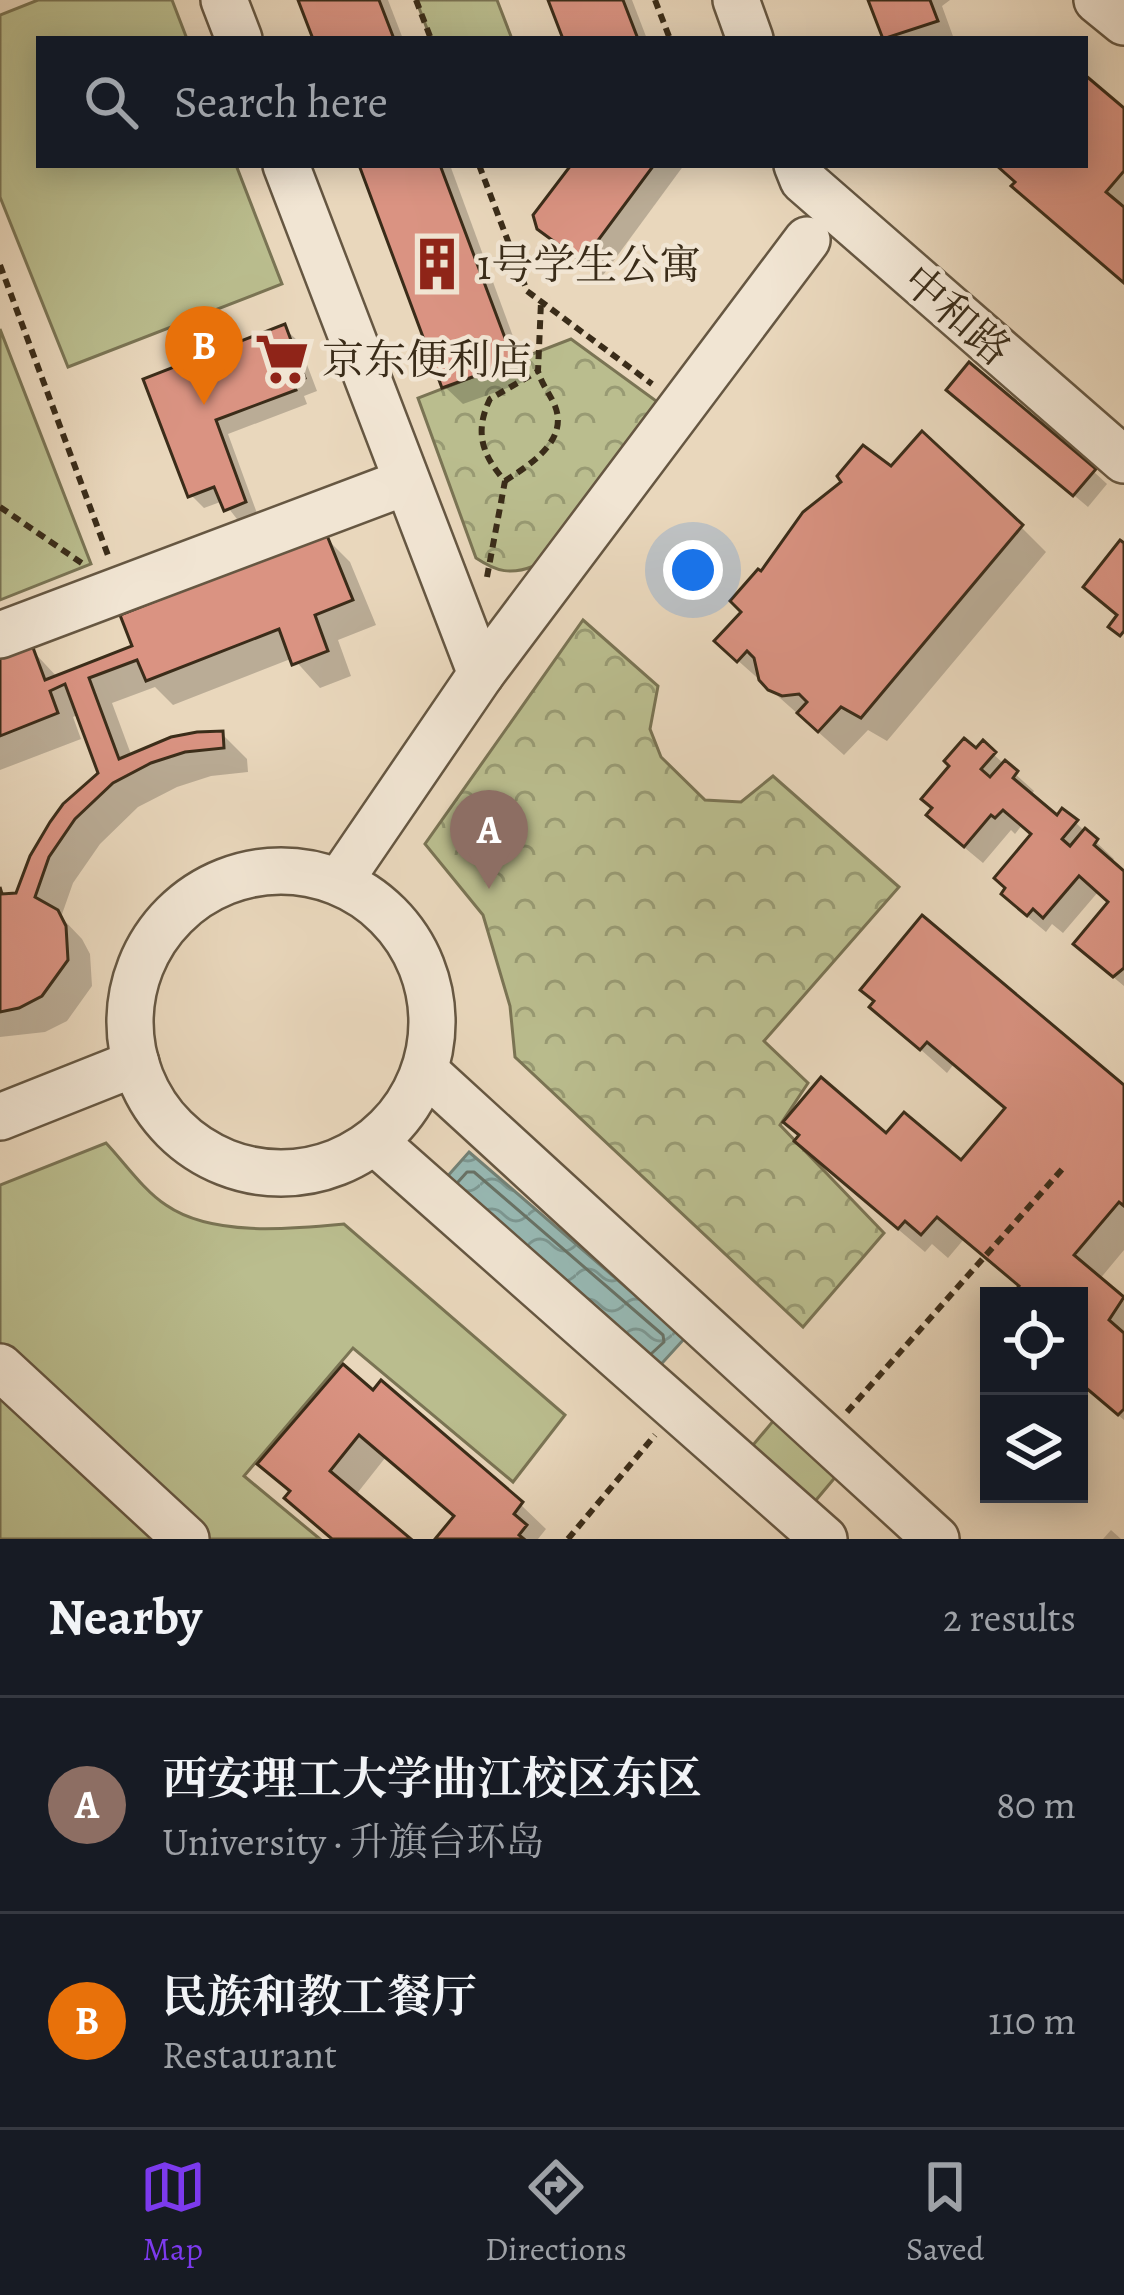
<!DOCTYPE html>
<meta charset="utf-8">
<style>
body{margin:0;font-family:Alegreya,"Noto Serif SC",serif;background:#20242c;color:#f1f3f6}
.controls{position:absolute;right:36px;bottom:36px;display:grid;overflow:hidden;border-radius:0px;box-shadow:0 6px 30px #0003}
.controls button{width:108px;height:108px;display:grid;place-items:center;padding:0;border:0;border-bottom:3px solid #363941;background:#171b24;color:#f1f3f6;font:60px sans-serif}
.you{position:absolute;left:693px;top:570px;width:42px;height:42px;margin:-30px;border:9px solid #fff;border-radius:50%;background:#1a73e8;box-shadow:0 0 0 18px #1a73e833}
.badge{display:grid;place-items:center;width:78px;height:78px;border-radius:50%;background:#7c3aed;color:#fff;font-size:39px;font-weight:700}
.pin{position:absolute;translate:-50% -99px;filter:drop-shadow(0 3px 6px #0008)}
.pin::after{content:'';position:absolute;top:63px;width:42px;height:36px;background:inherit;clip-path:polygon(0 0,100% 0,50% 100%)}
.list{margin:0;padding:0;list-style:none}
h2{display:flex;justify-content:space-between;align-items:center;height:156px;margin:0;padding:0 48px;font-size:51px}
h2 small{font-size:39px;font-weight:400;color:#9ea1a6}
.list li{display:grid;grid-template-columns:78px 1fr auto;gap:36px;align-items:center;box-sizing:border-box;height:216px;padding:0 48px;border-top:3px solid #363941}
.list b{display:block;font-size:45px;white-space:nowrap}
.list p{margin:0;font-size:39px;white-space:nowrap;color:#9ea1a6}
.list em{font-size:39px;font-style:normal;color:#9ea1a6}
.icon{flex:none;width:66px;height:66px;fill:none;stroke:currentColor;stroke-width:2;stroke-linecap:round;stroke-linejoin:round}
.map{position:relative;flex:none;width:1124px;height:1539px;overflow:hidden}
.search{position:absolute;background:#171b24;box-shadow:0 6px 30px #0003;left:36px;right:36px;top:36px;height:132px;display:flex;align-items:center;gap:30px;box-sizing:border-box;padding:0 42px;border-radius:0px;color:#9ea1a6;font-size:45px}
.sheet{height:588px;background:#171b24}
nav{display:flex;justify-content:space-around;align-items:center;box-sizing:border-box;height:168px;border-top:3px solid #363941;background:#171b24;font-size:33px;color:#9ea1a6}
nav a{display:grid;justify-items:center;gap:6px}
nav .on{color:#7c3aed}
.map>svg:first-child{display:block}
</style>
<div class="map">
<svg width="1124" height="1539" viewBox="0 0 1124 1539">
<defs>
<pattern id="park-crowns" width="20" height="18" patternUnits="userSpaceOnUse" patternTransform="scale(3)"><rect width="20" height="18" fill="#babd8e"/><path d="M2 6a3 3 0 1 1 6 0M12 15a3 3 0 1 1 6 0" fill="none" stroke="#989a73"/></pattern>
<pattern id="water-waves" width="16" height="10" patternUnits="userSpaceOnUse" patternTransform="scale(3)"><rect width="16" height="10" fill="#97b9b4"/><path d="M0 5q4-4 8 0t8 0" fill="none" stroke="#7c9792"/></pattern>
</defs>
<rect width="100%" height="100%" fill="#e9d7bc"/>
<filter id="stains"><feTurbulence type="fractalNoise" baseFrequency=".00167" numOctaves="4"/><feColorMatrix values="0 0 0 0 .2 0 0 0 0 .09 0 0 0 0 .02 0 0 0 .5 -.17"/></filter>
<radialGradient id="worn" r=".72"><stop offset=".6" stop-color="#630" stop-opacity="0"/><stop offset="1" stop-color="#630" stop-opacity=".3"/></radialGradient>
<g fill="#babd8e" stroke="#7a7454" stroke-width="3">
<path d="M38,0H172L187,39H39V165H236L282,284L68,367L0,197V15Z"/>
<path d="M416,0H497L512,39H431Z"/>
<path d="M0,329L91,564L0,600Z"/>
<path d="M106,1143C124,1162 144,1191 166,1205C212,1237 291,1229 344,1224L565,1415L513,1482L353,1348L244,1476L320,1539H0V1185Z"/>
<path d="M779,1414L843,1468L811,1506L748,1451Z"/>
</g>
<g fill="url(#park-crowns)" stroke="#7a7454" stroke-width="3">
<path d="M571,339L663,406L534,566C511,575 497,572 476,558L418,398Z"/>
<path d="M583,620L658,686L650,729L661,757L705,800L741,802L773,776L899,887L764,1041L808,1083L780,1125L884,1233L803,1327L515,1057L510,1006L483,915L425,844Z"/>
</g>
<path fill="url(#water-waves)" stroke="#728176" stroke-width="3" d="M469,1152L685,1338L654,1372L437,1188Z"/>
<g fill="#0003">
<path d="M302,0H388L403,39H316Z"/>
<path d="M551,0H632L647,39H567Z"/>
<path d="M872,0H950L942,6L954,39H886Z"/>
<path d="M1085,79L1124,112V282L997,165H1085Z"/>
<path d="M363,165H450L529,380L463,404L445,387Z"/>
<path d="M574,165H684L601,278L540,227Z"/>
<path d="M284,328L298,341L317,391L304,396L307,404L228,434L258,516L240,523L223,501L204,508L191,495L147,380Z"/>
<path d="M964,403L1093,471L1107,484L1088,507Z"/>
<path d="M892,470L1021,527L1046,552L887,741L868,730L844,755L717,642L744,613L762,575Z"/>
<path d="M325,537L350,562L376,625L338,640L351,676L320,688L293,658L173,705L155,687L112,703L132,757L222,734L247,759L248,772L211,776L177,787L138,807L100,844L73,883L61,917L82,939L90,954L92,986L67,1021L45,1032L0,1037V889L8,896H18L102,774L79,714L73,717L81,739L0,770V661L31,649L58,678L136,648Z"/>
<path d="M983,745L1034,791L1030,796L1057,819L1063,812L1076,823L1114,859L1111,863L1124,875V986L1094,961L1111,903L1098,892L1063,933L1052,924L1046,932L1022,912L1034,836L1022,825L1015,834L1011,830L983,863L947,833L976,753Z"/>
<path d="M873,1007L1124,1089V1250L1099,1280L1124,1301V1420L1079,1383V1296H1015L1022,1288L964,1239L948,1258L932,1244L925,1252L823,1166L887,1138L962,1164L1007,1110L953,1065L947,1073Z"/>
<path d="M382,1384L521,1505L546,1529L538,1539H439L457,1518L385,1458L355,1496L407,1539H332L261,1463L373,1394Z"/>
<path d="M1111,1530L1121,1539H1103Z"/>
</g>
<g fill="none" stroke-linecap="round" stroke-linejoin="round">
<path stroke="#687266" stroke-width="3" d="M458,1182L467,1172H474L663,1335L664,1342L652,1353"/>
</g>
<g fill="#da9382" stroke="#3a2c19" stroke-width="3">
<path d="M298,0H379L394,39H313Z"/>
<path d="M548,0H623L638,39H563Z"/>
<path d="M868,0H930L938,21L883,39Z"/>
<path d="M1085,75L1124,108V171L1106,192L1124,207V283L1011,186L1015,182L996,165H1085Z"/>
<path d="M359,165H440L514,362L442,388Z"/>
<path d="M571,165H654L582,262L537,229L533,215Z"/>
<path d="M285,324L305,378L293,382L296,390L216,420L246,502L224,511L214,487L188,497L143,379Z"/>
<path d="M969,362L1096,469L1073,496L946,390Z"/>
<path d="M922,431L1023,525L861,718L841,707L818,732L797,713L807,702L799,694L782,696L768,690L759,680L754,658L747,651L737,662L714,641L741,612L730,601L758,569L761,571L803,512L841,482L837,476L863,445L891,466Z"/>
<path d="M326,533L353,600L315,615L328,651L292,665L279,629L146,681L137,660L89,678L119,759L171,737L197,732L223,731L224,748L185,752L151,763L113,783L75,819L49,857L35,897L58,910L66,926L68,960L42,996L19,1008L0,1012V887L2,894L16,893L30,856L50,822L63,804L98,773L65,684L50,691L58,713L0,736V658L32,645L45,680L132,646L120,615Z"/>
<path d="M1120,540L1124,543V631L1120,636L1108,627L1117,615L1083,587Z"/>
<path d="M964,738L976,748L983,740L996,752L981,769L990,777L1005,760L1018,771L1013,778L1057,815L1062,808L1078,820L1062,839L1070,846L1085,828L1098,839L1094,845L1124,871V968L1113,977L1073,944L1108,902L1079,876L1043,918L1033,909L1027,916L1001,894L1005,888L994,878L1031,834L1003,810L995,818L991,815L964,847L926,815L932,808L921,799L949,766L944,761Z"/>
<path d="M922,915L1124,1085V1206L1119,1202L1074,1255L1124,1297L1109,1320L1124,1333V1409L1118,1415L1079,1382V1296H1011L1019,1286L937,1217L921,1235L905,1221L898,1229L794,1141L799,1135L783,1122L821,1077L886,1133L904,1112L961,1160L1005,1108L927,1042L920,1050L869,1007L874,1001L860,990Z"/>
<path d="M343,1364L373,1390L381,1380L523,1502L514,1514L527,1525L519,1535L524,1539H435L454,1516L359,1435L330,1471L411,1539H332L284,1498L290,1491L257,1464Z"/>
</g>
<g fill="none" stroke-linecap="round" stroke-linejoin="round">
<defs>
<g id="minor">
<path d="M224,0L239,39"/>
<path d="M736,0L750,39"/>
<path d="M1097,0L1124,22"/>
<path d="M286,165L481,674"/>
<path d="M797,165L803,180L1124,460"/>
<path d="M0,635L406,482"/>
<circle cx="281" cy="1022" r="151"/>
<path d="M339,882L481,674L807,240"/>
<path d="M425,1071L936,1539"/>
<path d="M0,1117L136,1063"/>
<path d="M375,1142L824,1539"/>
<path d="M0,1367L186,1539"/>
</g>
</defs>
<use href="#minor" stroke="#665742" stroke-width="50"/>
<g stroke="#3a2c19" stroke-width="6" stroke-dasharray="9 6" stroke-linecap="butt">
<path d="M416,0L431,39"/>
<path d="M655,0L670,39"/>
<path d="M479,165L527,291L652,384"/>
<path d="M0,265L109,558"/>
<path d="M505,481C529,465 569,441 555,406C550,394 542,385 538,371"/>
<path d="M0,507L83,564"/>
<path d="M487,577L505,481C482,455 474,432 490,399L538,371L541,302"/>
<path d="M847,1412L1065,1166"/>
<path d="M568,1539L655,1435"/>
</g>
<use href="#minor" stroke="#f1e5d3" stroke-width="45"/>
</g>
<defs>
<symbol id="building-bare" viewBox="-9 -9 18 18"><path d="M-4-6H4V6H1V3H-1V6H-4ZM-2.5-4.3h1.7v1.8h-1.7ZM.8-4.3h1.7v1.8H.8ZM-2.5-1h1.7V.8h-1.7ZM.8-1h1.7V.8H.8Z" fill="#8f2418" stroke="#f1e5d3" stroke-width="2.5" paint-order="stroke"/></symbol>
<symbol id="supermarket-bare" viewBox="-9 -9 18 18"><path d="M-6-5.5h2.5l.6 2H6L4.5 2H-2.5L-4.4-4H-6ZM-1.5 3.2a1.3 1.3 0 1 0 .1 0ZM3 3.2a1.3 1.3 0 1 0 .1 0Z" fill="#8f2418" stroke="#f1e5d3" stroke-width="2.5" paint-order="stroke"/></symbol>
</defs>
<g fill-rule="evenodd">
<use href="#building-bare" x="399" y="226" width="76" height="76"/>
<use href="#supermarket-bare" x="244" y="321" width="76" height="76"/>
</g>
<g text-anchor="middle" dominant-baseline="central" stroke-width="9" stroke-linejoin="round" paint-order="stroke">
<g font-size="42" fill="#3a2c19" stroke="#f1e5d3" text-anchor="start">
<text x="477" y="264">1号学生公寓</text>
<text x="322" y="359">京东便利店</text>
</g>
<g font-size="42" fill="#3a2c19" stroke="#f1e5d3">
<text transform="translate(957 315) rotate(41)">中和路</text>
</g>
</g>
<rect width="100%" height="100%" filter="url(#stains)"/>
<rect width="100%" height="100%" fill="url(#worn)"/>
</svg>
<div class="controls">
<button><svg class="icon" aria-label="locate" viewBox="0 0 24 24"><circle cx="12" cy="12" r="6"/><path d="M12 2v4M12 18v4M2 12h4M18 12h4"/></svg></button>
<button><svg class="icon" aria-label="layers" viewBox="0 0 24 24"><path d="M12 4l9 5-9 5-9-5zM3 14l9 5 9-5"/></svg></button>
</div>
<div class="you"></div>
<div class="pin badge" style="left:489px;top:889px;background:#8d6e63">A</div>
<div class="pin badge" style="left:204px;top:405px;background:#e8710a">B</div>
<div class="search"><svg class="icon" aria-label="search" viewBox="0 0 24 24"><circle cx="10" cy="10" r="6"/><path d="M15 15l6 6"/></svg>Search here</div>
</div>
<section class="sheet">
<h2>Nearby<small>2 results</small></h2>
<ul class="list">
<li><span class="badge" style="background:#8d6e63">A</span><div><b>西安理工大学曲江校区东区</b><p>University · 升旗台环岛</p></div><em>80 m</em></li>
<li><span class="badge" style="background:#e8710a">B</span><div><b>民族和教工餐厅</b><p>Restaurant</p></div><em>110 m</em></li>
</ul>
</section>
<nav>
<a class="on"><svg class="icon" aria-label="map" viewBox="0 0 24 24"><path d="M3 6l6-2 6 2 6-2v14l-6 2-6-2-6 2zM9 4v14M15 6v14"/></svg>Map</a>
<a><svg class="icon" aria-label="directions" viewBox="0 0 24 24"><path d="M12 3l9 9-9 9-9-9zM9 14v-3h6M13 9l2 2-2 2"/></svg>Directions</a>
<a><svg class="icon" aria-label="saved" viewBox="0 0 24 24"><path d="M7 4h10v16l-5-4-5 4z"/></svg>Saved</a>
</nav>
